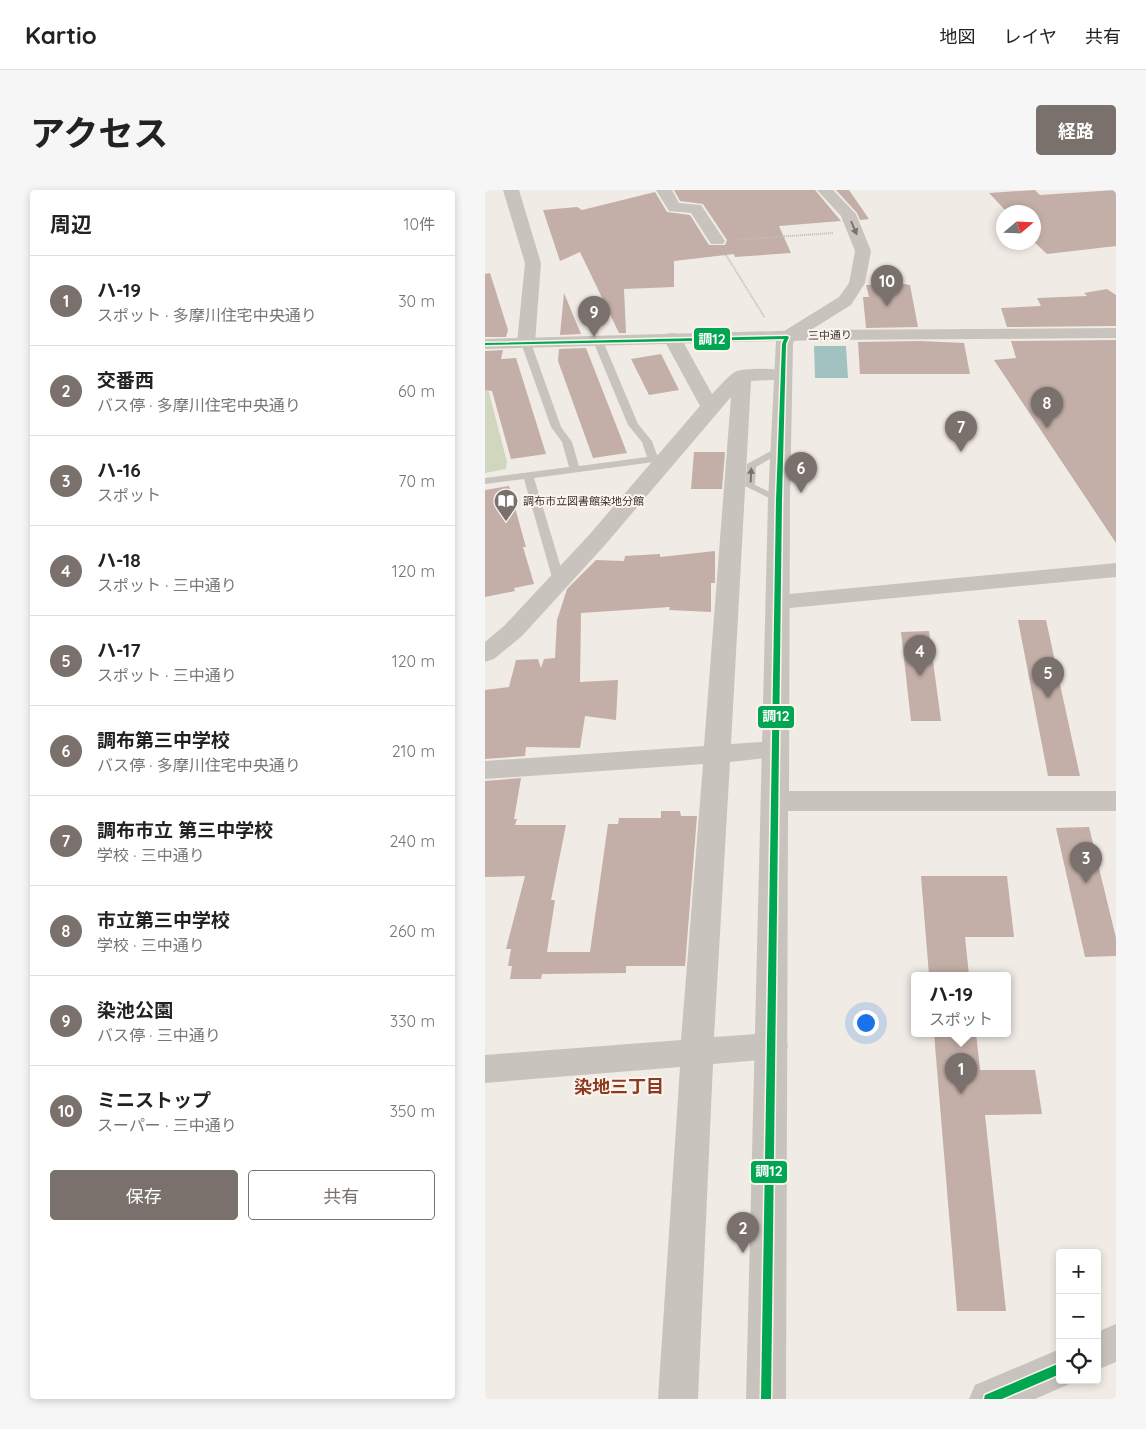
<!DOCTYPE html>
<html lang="ja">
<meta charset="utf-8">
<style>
body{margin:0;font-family:Quicksand,"Noto Sans JP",sans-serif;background:#f6f6f6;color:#222}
.controls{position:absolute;right:15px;bottom:15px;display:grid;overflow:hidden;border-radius:5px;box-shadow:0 2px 8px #0003}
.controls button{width:45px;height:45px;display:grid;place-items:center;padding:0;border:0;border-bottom:1px solid #e0e0e0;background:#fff;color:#222;font:25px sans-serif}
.compass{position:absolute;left:511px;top:15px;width:45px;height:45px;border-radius:50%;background:#fff;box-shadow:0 2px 8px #0003;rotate:71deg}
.you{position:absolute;left:380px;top:832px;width:18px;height:18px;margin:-12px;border:4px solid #fff;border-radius:50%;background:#1a73e8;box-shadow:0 0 0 8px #1a73e833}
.badge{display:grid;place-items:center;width:32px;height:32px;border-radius:50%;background:#7a716c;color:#fff;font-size:16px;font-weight:700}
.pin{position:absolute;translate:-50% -41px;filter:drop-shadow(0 1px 2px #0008)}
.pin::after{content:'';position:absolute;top:26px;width:18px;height:15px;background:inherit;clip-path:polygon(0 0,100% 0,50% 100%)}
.popup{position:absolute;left:426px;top:782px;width:100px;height:65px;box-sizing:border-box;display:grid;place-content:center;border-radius:5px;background:#fff;filter:drop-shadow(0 1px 4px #0005);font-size:16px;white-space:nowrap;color:#767676}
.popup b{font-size:19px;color:#222}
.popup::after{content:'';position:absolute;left:50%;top:100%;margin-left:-10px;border:10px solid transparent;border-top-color:#fff}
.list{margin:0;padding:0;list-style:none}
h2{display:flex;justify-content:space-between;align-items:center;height:65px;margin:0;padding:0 20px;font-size:21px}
h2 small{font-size:16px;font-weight:400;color:#767676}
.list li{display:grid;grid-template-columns:32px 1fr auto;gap:15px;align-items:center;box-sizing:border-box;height:90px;padding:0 20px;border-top:1px solid #e0e0e0}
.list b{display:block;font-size:19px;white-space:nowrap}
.list p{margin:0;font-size:16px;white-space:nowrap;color:#767676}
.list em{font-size:16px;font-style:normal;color:#767676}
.actions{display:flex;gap:10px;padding:15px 20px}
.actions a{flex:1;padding:11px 0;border:1px solid #7a716c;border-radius:5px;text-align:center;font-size:18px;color:#7a716c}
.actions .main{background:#7a716c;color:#fff}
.icon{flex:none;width:28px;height:28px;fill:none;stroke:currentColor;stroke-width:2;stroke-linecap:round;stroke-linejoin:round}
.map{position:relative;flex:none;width:631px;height:1209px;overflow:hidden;border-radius:5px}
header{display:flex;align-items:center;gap:30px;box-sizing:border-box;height:70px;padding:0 25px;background:#fff;border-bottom:1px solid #e0e0e0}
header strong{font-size:24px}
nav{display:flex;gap:28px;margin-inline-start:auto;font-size:18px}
.intro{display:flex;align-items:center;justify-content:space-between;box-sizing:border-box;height:120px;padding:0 30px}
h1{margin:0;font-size:35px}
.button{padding:12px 22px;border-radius:5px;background:#7a716c;color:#fff;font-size:18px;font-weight:700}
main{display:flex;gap:30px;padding:0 30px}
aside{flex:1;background:#fff;border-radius:5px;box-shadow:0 2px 8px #0003}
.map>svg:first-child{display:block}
</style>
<header>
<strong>Kartio</strong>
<nav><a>地図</a><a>レイヤ</a><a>共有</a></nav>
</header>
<div class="intro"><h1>アクセス</h1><a class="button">経路</a></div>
<main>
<aside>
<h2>周辺<small>10件</small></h2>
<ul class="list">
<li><span class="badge">1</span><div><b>ハ-19</b><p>スポット · 多摩川住宅中央通り</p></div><em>30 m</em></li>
<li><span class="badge">2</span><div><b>交番西</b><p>バス停 · 多摩川住宅中央通り</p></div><em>60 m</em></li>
<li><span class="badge">3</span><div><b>ハ-16</b><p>スポット</p></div><em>70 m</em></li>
<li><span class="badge">4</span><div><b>ハ-18</b><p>スポット · 三中通り</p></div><em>120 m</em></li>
<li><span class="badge">5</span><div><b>ハ-17</b><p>スポット · 三中通り</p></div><em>120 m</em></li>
<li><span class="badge">6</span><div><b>調布第三中学校</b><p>バス停 · 多摩川住宅中央通り</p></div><em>210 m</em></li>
<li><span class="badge">7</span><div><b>調布市立 第三中学校</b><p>学校 · 三中通り</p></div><em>240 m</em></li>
<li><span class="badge">8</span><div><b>市立第三中学校</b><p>学校 · 三中通り</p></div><em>260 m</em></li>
<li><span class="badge">9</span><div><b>染池公園</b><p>バス停 · 三中通り</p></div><em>330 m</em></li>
<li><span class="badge">10</span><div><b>ミニストップ</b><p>スーパー · 三中通り</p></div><em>350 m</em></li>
</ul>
<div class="actions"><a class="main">保存</a><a>共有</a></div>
</aside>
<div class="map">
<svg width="631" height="1209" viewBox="0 0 631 1209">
<rect width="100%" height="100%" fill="#f0ebe5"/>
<path fill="#d1d6bf" d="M0,187L22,272L21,279L0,283Z"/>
<path fill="#a1c2c1" d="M329,156H361L363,188H330Z"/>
<g fill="#c3afa7">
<path d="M189,0H330L356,31L294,36L306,63L250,67L249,64L189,71V97L139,99L141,143H134L95,62L75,71L58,20L92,17L97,20L170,2L182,22L205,25L224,55H240L242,50L218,14L195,11Z"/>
<path d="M351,0H364L384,29L375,30L372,23Z"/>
<path d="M550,0L555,5L631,0V56L562,64L548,51V22H522L504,3Z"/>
<path d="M5,83L23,140L21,147H0V84Z"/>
<path d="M420,94L425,95L433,137L381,138L378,107H384L381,95Z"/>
<path d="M622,99L631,105V136L522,137L516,118L556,116L552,108L602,106L599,103Z"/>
<path d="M79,103L96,144L75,145Z"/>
<path d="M631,150V353L509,170L531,168L526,151Z"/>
<path d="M435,151L479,153L485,184H375L373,152Z"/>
<path d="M101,158L142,263L108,268L73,171L74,159Z"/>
<path d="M18,160L16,169L31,168L61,264L26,269L7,201L0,200V161Z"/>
<path d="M176,164L194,200L164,205L146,169Z"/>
<path d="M209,262H240L237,299H206Z"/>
<path d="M24,296L41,357H38L49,394L29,398L30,401L0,407V300Z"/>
<path d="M230,361V393H226V422L184,420L185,417L96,423L95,492L133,490L131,530L100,526L95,558L41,557L40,566L0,569V500L24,497L31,470L53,469L56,478L59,469L70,468L72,430L82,399L111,370L139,371L140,366L175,364V367Z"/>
<path d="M533,430H561L595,586H563Z"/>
<path d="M444,441L456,531H426L416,442Z"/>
<path d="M36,588L29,629H32L30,635H81L66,710H70L62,762H105L123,634H133L134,628H176V621H195L196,626H212L200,776H141V783L57,784L56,789H25L27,776H23L26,759H21L40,686L0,687V591Z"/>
<path d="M604,637L631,748V766L600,767L571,638Z"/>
<path d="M436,686H522L529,747H480L484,785H444Z"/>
<path d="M449,843H491L495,880H550L557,924L500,925L521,1121H472Z"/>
</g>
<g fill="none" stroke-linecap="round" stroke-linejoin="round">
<g stroke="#c2bbb6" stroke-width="2" stroke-dasharray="1 1" stroke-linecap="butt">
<path d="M249,50L348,43"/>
<path d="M241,65L280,128"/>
</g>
<g fill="#c9c3be" fill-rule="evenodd">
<path d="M113,148L118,151L153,234L167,251L172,265L184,264L189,267L184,270L49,288L80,391L74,394L68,391L39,289L0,294V288L84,277L77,252L66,237L36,153L41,150L46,153L76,237L87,252L94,276L162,267L157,252L143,235L108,151Z"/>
<path d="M295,256L300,259L299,261L271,277L270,295L298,308V312L294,313L260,296L262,274Z"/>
</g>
<g fill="#c9c3be" fill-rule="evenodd">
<path d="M18,0H34L56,73L50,153L47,157H35L32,153L40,73Z"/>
<path d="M171,0H187L194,13L216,15L240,51L238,54H226L206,23L184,21Z"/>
<path d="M332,0H348L371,24L386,61L380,93L366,115L308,151H296L293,147L296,143L354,107L364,93L370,61L356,26Z"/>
<path d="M187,143L193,144L196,148L227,204C234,197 242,187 250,182C259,177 295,179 305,181L307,185L305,189L266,191L246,554L291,551L300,554L304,560L300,566L245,572L229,847L287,843L299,846L303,856L299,866L287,869L228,874L213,1209H173L195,877L0,893V865L196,850L218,574L0,589V571L219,556L246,207L120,355L37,446L9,469L0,472V452L19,436L104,345L215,216L178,148L181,144Z"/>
<path d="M631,373V387L294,419L286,417L282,412L286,407L294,405Z"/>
</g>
<g fill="#c9c3be" fill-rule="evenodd">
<path d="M631,138V148L327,150L309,151L308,154L305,310L304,601H631V621H303L301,1209H261L283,310L291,151L0,159V149L327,140Z"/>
<path d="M631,1134V1172L612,1180V1142Z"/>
<path d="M575,1159V1190L589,1192L550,1209H484L490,1195Z"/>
</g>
<defs>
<g id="bus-1">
<path d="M302,146L304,147L301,154L297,310L286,1209H276L291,310L297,154L299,149L0,155V153Z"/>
<path d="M575,1173V1184L517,1209H499L500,1205Z"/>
</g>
</defs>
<use href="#bus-1" stroke="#fbf5ee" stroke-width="3"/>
<use href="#bus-1" fill="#00a651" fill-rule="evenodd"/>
</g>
<defs><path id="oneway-solid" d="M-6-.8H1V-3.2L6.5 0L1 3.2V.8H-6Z" transform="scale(1.25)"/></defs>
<g fill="#7b726d">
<use href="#oneway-solid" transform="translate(369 38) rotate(67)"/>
<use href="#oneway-solid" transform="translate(266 285) rotate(-87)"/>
</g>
<defs>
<symbol id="library-pin" viewBox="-11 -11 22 30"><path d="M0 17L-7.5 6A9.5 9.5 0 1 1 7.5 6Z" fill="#7a716c" stroke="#fbf5ee"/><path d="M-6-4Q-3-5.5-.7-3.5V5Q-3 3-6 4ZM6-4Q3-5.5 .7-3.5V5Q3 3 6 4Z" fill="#fff"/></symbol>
</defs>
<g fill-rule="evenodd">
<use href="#library-pin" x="7" y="297" width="28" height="38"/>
</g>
<g text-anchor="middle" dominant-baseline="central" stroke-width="4" stroke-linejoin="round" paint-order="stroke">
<g font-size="11" fill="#3b302b" stroke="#fbf5ee">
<text transform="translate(345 145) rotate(-1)">三中通り</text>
</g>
<g font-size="11" fill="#3b302b" stroke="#fbf5ee" text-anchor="start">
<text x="38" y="311">調布市立図書館染地分館</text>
</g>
<g font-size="18" font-weight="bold" fill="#8c3b22" stroke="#fbf5ee">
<text x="134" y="896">染地三丁目</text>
</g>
</g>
<g stroke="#fbf5ee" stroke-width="2">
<rect x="208" y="137" width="38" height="24" rx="5" fill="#00a651"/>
<rect x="272" y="515" width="38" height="24" rx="5" fill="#00a651"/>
<rect x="265" y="970" width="38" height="24" rx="5" fill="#00a651"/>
</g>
<g font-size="14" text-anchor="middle" font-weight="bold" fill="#fff">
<text x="227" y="154">調12</text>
<text x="291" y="531">調12</text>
<text x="284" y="986">調12</text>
</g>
</svg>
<div class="controls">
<button>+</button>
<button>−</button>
<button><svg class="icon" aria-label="locate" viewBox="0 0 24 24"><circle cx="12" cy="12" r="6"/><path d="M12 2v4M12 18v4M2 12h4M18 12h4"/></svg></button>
</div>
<svg class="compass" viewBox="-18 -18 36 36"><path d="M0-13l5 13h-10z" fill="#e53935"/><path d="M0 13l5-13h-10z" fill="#767676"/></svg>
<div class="you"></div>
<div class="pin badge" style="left:476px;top:904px">1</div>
<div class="popup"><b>ハ-19</b>スポット</div>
<div class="pin badge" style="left:258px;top:1063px">2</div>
<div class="pin badge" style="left:601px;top:693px">3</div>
<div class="pin badge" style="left:435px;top:486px">4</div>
<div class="pin badge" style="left:563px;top:508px">5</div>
<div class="pin badge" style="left:316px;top:303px">6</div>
<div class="pin badge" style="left:476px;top:262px">7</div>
<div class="pin badge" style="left:562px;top:238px">8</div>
<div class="pin badge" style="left:109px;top:147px">9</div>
<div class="pin badge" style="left:402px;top:116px">10</div>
</div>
</main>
